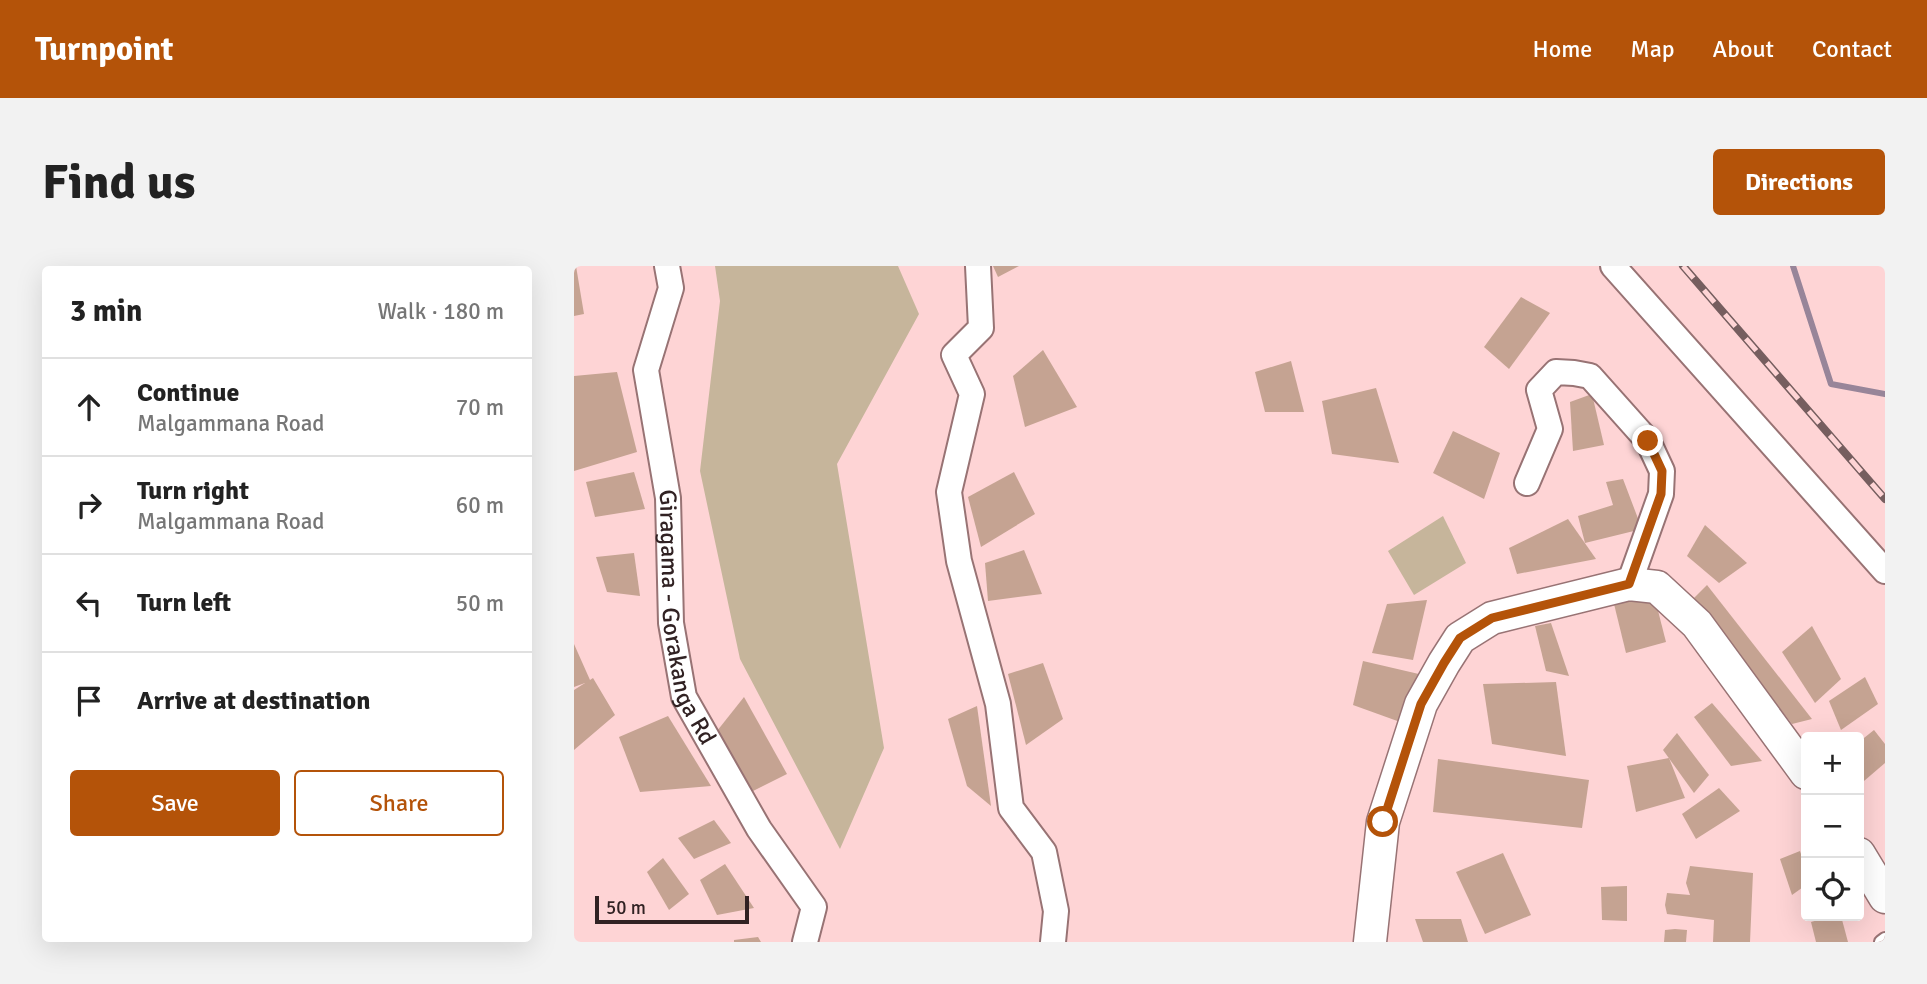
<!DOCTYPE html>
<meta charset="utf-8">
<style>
body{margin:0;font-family:Signika,sans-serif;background:#f2f2f2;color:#222}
.controls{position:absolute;right:21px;bottom:21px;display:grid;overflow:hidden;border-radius:7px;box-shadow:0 7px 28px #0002}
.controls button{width:63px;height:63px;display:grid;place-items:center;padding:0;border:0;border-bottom:2px solid #e0e0e0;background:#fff;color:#222;font:35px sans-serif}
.scale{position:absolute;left:21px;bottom:18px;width:154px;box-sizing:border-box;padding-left:7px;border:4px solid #312223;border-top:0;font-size:19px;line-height:24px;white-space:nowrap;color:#312223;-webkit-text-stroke:5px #fed4d5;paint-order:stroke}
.stop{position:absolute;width:21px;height:21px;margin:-16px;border:5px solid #b45309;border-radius:50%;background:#fff}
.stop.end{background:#b45309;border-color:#fff;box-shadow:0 2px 7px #0008}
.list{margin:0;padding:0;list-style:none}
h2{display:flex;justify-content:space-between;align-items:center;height:91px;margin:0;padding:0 28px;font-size:30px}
h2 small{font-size:23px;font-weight:400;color:#767676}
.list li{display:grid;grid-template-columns:46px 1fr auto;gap:21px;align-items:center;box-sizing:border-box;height:98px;padding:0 28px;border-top:2px solid #e0e0e0}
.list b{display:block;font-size:26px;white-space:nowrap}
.list p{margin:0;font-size:23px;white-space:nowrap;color:#767676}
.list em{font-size:23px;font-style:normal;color:#767676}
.actions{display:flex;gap:14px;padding:21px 28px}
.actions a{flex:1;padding:16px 0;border:2px solid #b45309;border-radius:7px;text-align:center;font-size:24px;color:#b45309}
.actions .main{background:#b45309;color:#fff}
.icon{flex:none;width:38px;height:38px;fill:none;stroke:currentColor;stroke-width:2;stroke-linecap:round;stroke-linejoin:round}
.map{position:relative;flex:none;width:1311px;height:676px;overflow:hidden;border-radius:7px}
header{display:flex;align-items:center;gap:42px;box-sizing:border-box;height:98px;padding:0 35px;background:#b45309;color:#fff}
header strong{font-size:33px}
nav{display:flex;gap:38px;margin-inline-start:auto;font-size:24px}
.intro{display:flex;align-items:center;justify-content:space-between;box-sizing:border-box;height:168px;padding:0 42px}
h1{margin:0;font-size:49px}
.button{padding:18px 32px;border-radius:7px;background:#b45309;color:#fff;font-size:24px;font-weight:700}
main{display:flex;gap:42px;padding:0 42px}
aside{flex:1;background:#fff;border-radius:7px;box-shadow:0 7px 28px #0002}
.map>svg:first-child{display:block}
</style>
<header>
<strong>Turnpoint</strong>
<nav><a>Home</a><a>Map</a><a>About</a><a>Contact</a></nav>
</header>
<div class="intro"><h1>Find us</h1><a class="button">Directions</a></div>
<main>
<aside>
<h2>3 min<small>Walk · 180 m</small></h2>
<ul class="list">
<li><svg class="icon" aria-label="ahead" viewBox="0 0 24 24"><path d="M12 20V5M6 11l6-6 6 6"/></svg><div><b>Continue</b><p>Malgammana Road</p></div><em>70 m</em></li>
<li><svg class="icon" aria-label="right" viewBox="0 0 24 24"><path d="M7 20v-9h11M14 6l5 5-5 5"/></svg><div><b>Turn right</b><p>Malgammana Road</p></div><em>60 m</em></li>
<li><svg class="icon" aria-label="left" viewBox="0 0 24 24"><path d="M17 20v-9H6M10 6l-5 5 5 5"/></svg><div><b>Turn left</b></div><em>50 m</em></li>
<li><svg class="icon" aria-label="arrive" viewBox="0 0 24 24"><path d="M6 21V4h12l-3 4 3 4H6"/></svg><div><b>Arrive at destination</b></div></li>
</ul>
<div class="actions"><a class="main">Save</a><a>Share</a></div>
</aside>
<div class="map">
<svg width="1311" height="676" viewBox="0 0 1311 676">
<rect width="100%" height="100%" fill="#fed4d5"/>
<g fill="#c6b59b">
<path d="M141,0H324L345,48L263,198L310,482L266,583L166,393L126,205L146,35Z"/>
<path d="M869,250L892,297L840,329L814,285Z"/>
</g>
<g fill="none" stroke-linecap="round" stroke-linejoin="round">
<path stroke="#988599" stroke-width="6" d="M1219,0L1257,118L1311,128"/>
</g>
<g fill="#c5a392">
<path d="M0,0H2L10,48L0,50Z"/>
<path d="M419,0H445L424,11Z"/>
<path d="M947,31L976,47L935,103L910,81Z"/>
<path d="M469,84L503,141L451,161L439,110Z"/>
<path d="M717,95L730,146H691L681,106Z"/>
<path d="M43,106L63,186L0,205V110Z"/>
<path d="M802,122L825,197L758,188L748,135Z"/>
<path d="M1018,128L1030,179L999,185L996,136Z"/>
<path d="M879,165L926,187L910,233L859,207Z"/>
<path d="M60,206L71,243L21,251L12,216Z"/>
<path d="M440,206L461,248L407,281L394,231Z"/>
<path d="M1049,213L1068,263L1011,277L1004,250L1039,239L1032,216Z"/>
<path d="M994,253L1022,293L943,308L935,282Z"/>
<path d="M1131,259L1173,297L1145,317L1113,290Z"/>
<path d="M450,284L468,328L414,335L411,297Z"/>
<path d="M60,287L66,330L33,326L22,291Z"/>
<path d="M1133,319L1238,453L1218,458L1120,332Z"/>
<path d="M1080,329L1092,376L1052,387L1040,338Z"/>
<path d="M853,334L839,394L798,387L813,338Z"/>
<path d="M977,357L995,410L972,405L961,360Z"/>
<path d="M1238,360L1267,413L1241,437L1208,386Z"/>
<path d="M0,378L16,414L19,412L41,449L0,484V424L11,417L0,421Z"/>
<path d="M789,395L862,412L840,461L779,439Z"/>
<path d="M469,397L489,453L452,479L434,408Z"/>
<path d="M1291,411L1304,438L1267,464L1255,435Z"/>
<path d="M982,416L992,490L918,478L909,418Z"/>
<path d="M170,431L213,508L179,525L143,465Z"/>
<path d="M1138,437L1188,495L1157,500L1120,451Z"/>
<path d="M403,440L417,540L393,520L374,453Z"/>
<path d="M94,450L137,520L66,526L45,471Z"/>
<path d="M1300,464L1311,478V497L1290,515L1285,504V476Z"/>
<path d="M1103,467L1135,509L1120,527L1089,484Z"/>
<path d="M1095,492L1111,532L1062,546L1053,500Z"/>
<path d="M864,493L1015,514L1008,562L859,546Z"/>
<path d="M1145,522L1166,545L1122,573L1108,548Z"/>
<path d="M140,554L157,577L120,593L104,572Z"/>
<path d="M1226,585L1232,603V619L1218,629L1206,593Z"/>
<path d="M929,587L957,649L911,668L882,606Z"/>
<path d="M89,592L115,628L95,644L73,606Z"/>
<path d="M151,598L180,642L143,649L126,614Z"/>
<path d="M1116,600L1179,607L1176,676H1139L1140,654L1093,648L1091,639L1093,627L1116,629L1112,617Z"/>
<path d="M1053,620V655L1028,654L1027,621Z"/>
<path d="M1258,650H1267L1274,676H1242L1237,656Z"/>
<path d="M841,653H887L894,676H849Z"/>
<path d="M1101,663L1113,664L1112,676H1090L1091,664Z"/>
<path d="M184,671L187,676H160V674Z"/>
</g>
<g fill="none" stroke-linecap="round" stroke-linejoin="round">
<defs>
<path id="service" d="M1307,676L1311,673"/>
<g id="minor">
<path id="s1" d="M93,0L97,22L72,104L94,232L97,357L110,431L185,563L240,641L231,676"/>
<path d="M404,0L407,62L380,89L398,128L375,226L385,295L424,438L437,542L470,586L482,645L479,676"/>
<path d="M1039,0L1311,305"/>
<path d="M953,217L976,163L965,124L982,106L1000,107L1016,110L1074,175L1088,205L1087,228L1055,318"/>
</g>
<g id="tertiary">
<path d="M1285,588L1311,631"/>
<path d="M796,676L809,556L847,438L870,397L886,372L918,352L1055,318L1083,321L1123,358L1232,507"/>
</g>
</defs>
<use href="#service" stroke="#987374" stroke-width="16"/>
<use href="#minor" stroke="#987374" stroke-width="28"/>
<use href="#tertiary" stroke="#987374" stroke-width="35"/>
<use href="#service" stroke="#fff" stroke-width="12"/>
<use href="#minor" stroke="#fff" stroke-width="24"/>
<use href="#tertiary" stroke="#fff" stroke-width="32"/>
<defs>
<path id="rail" d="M1109,0L1311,233"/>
</defs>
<use href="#rail" stroke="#765e5f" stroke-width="8"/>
<use href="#rail" stroke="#fed4d5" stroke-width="5" stroke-dasharray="16" stroke-linecap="butt"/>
</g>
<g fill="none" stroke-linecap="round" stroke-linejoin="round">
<path stroke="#b45309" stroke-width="9" d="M809,556L847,438L870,397L886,372L918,352L1055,318L1087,228L1088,205L1074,175"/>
</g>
<g text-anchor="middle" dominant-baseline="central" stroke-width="5" stroke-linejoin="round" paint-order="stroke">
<g font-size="24" fill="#312223" stroke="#fed4d5">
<text stroke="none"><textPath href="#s1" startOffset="360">Giragama - Gorakanga Rd</textPath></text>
</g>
</g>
</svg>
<div class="controls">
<button>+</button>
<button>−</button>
<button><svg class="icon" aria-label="locate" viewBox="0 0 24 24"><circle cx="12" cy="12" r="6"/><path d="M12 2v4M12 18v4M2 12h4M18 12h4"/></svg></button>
</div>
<div class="scale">50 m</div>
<div class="stop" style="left:809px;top:556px"></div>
<div class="stop end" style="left:1074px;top:175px"></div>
</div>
</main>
